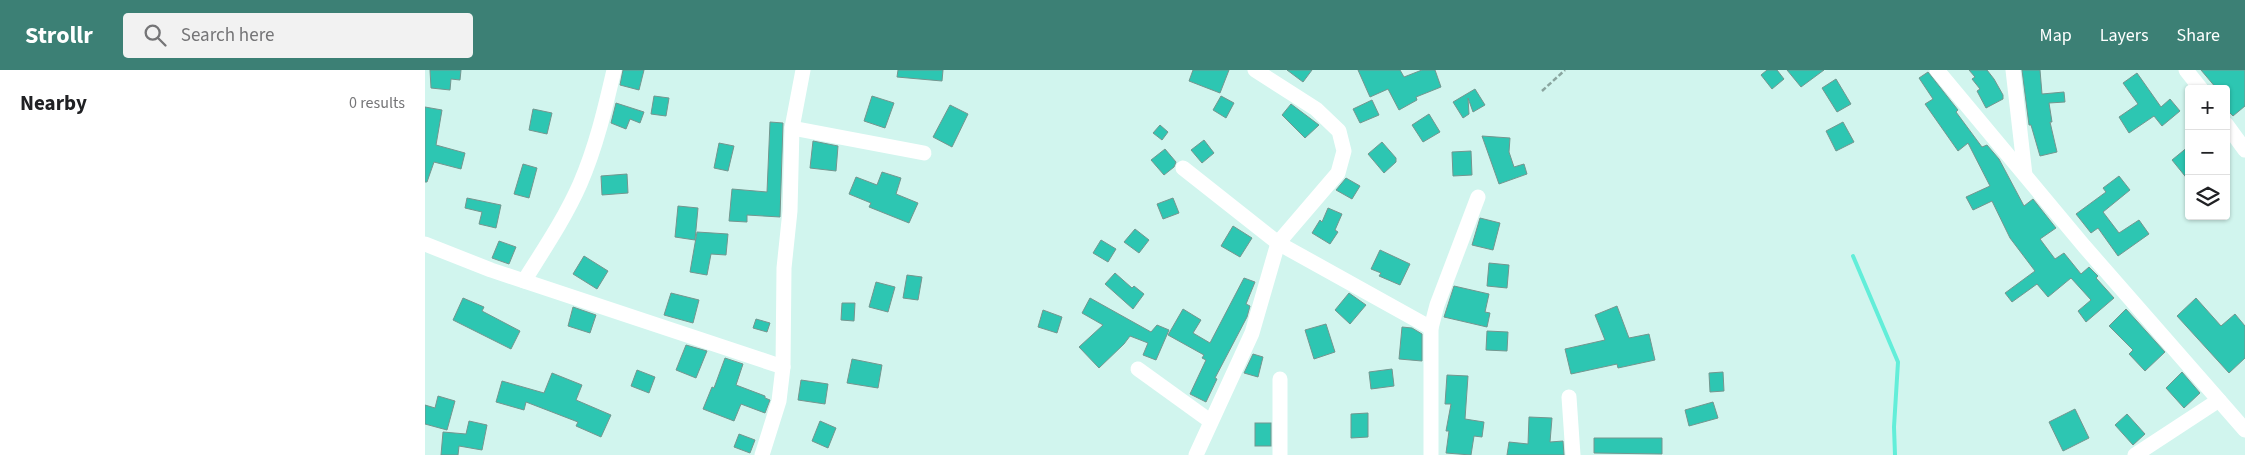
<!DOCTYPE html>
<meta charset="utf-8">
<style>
body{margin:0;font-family:"Source Sans 3",sans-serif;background:#f2f2f2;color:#202124}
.controls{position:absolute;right:15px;top:15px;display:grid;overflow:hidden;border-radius:5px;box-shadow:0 1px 4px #0004}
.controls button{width:45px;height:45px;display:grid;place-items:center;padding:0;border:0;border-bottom:1px solid #e0e0e0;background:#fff;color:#202124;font:25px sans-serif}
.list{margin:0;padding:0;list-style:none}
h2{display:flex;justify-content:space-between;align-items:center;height:65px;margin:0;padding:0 20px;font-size:21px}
h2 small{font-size:16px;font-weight:400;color:#757577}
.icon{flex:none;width:28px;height:28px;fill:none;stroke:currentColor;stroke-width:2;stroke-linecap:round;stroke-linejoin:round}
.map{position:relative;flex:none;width:1820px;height:385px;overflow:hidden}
header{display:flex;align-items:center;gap:30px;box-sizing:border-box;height:70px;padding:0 25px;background:#3c8075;color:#fff}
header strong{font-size:24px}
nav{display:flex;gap:28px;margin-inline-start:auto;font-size:18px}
.search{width:350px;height:45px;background:#f2f2f2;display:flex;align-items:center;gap:12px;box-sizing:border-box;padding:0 18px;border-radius:5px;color:#757577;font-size:19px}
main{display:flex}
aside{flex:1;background:#fff}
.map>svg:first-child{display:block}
</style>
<header>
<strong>Strollr</strong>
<div class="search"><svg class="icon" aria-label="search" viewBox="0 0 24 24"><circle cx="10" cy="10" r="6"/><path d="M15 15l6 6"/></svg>Search here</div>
<nav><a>Map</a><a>Layers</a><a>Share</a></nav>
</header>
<main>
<aside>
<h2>Nearby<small>0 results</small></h2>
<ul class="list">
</ul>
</aside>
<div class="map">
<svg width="1820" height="385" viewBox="0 0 1820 385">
<rect width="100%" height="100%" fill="#d1f5ee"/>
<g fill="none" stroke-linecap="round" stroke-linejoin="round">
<path stroke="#62eed9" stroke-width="4" d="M1428,186L1473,292L1469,357L1470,385"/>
</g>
<g fill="#2dc6b2" stroke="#74968f">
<path d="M5,0H36L35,10L26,9L25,20L6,18Z"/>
<path d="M198,0H219L214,20L195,15Z"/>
<path d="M473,0H518L517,11L472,7Z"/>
<path d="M768,0H804L795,23L764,11Z"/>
<path d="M862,0H887L878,12Z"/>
<path d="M933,0H975L979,7L997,0H1010L1016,17L991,27L992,30L974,40L963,19L945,27Z"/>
<path d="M1342,0H1352L1359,9L1347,19L1336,5Z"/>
<path d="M1362,0H1399L1376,17Z"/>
<path d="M1544,0H1562L1569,9L1578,25V29L1561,38L1552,21L1555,19L1547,9L1550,7Z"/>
<path d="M1597,0H1615L1617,24L1639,22L1640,32L1624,33L1627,52H1625L1632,82L1615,86L1606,55H1604Z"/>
<path d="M1776,0H1820V36L1808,46L1801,39V19H1792Z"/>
<path d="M1503,2L1533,40L1531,42L1557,77L1562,75L1574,89L1599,136L1608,129L1631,158L1615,169L1630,189L1639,183L1656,204L1664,197L1673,206L1671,208L1689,228L1661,252L1653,241L1666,230L1646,208L1623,227L1612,214L1587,232L1580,223L1610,201L1585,168L1567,131L1548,140L1541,127L1565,116L1543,73L1533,81L1500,34L1508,29L1494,8Z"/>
<path d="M1712,3L1736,37L1745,29L1755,41L1737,56L1729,46L1704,63L1694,47L1713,34L1698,13Z"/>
<path d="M1411,9L1426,34L1412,42L1397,18Z"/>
<path d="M1050,19L1060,35L1048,42L1043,28L1044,44L1038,48L1028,32Z"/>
<path d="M229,26L244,28L241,46L226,44Z"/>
<path d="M447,26L469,33L460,58L439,51Z"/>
<path d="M796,26L809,33L801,48L788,40Z"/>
<path d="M947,30L954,45L935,53L928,39Z"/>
<path d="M191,33L219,42L215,53L205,49L201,59L186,53Z"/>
<path d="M866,34L894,55L880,68L857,45Z"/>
<path d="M525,35L543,44L527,77L508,67Z"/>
<path d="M0,37L17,40L11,75L40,83L36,99L9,92L2,112H0Z"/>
<path d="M108,39L127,43L122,64L104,60Z"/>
<path d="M1004,44L1015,62L998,72L987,55Z"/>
<path d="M345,52L358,53L355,147L322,145V152L304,151L307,119L342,122Z"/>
<path d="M1418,52L1429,72L1411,81L1401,61Z"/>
<path d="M735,55L743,62L737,70L728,63Z"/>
<path d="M1057,66L1085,68L1084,82L1089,97L1099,94L1102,104L1074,114Z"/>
<path d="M779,70L789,83L777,93L766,80Z"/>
<path d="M388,71L413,76L411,101L385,98Z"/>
<path d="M957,72L971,88V92L959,103L943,84Z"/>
<path d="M294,73L309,76L303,101L289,98Z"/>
<path d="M1764,76V111L1747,90Z"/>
<path d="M740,79L751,92L749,97L739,105L726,90Z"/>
<path d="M1046,81L1047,105L1028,106L1027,82Z"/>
<path d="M98,94L112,98L104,128L89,124Z"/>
<path d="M457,102L476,108L471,124L493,133L484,153L444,137L446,133L424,124L431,107L452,115Z"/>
<path d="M202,104L203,123L177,125L176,106Z"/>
<path d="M1694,106L1705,120L1678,142L1694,163L1714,150L1724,164L1693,186L1673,158L1666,163L1651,144L1681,122L1678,118Z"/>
<path d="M921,108L935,116L927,129L911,120Z"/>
<path d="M42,128L76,135L71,158L54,154L57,142L40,138Z"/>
<path d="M748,128L754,143L738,149L732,134Z"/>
<path d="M253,136L273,138L270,170L250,167Z"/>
<path d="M903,138L917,144L910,160L913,162L905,174L887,163L895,150L897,152Z"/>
<path d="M1055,148L1075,153L1068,180L1047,175Z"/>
<path d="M808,156L827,168L815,187L796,176Z"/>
<path d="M710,159L724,170L714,183L699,172Z"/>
<path d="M272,162L303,164L301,185L286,184L282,205L265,202Z"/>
<path d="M676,170L691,179L683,192L668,183Z"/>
<path d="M74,171L91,177L84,194L67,188Z"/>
<path d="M955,180L985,194L975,215L954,206L956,203L946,199Z"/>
<path d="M159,186L183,201L172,219L148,204Z"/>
<path d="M1064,193L1084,195L1082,218L1062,216Z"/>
<path d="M690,203L707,218L709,216L719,224L708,239L680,214Z"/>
<path d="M482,205L497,207L493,230L478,228Z"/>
<path d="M819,208L830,212L821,234L825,236L822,247L790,308L792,309L781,332L765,324L781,290L777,288L779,285L743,265L758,239L776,250L768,263L785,273Z"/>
<path d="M451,212L470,217L463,242L444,237Z"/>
<path d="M1029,216L1064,224L1060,242L1065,243L1062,257L1019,247Z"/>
<path d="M246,223L274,230L268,253L239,245Z"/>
<path d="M924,223L941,235L925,254L910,240Z"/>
<path d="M38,228L59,237L57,241L95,261L86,279L28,250Z"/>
<path d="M665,228L726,262L732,255L744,260L731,290L718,285L723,273L705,266L699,274L674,298L654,277L678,255L657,243Z"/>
<path d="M1771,228L1796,256L1810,244L1820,256V288L1804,303L1752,246Z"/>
<path d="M417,233H430L429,251L416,250Z"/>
<path d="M1192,236L1204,268L1224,264L1230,290L1193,298L1192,294L1146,304L1140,279L1180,270L1170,245Z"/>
<path d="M148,237L171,245L165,263L143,256Z"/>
<path d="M1701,239L1740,282L1720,301L1704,284L1708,280L1684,256Z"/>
<path d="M618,240L637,247L632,263L613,257Z"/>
<path d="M331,249L345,253L342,262L328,258Z"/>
<path d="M901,254L910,282L889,289L880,260Z"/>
<path d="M977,257L987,258L997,264V291L974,289Z"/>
<path d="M1062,261L1083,262L1082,281L1061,280Z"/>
<path d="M261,275L282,281L271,308L251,300Z"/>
<path d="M828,284L838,287L833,307L819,303Z"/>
<path d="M300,288L318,294L311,315L340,326V328L345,330L340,343L316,334L309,351L278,339L287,317L289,318Z"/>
<path d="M427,289L457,295L453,318L422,313Z"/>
<path d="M967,299L969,316L946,319L944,302Z"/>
<path d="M212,300L230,307L224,323L206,316Z"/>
<path d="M1298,302L1299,321L1285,322L1284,303Z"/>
<path d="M1757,302L1775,323L1759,338L1741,318Z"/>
<path d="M127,303L157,315L151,330L186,345L176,367L151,356L153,352L101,332L99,340L71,332L77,311L119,323Z"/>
<path d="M1022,305L1043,306L1040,349L1059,352L1057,367L1049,366L1046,385L1021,383L1024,361H1021L1026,334H1020Z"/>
<path d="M376,310L403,314L400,334L373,330Z"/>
<path d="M13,326L30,331L22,360L0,354V335L10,338Z"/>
<path d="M1288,332L1293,348L1264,356L1260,340Z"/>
<path d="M1650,339L1664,368L1638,381L1624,352Z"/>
<path d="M943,343V367L926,368V344Z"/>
<path d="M1702,344L1720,364L1708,375L1690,355Z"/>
<path d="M1104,347L1127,348L1125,372L1138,371L1139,385H1082L1084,372L1103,374Z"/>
<path d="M44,351L62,355L57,380L34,376L33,385H16L18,362L41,364Z"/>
<path d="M395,351L411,358L403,378L387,371Z"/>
<rect x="830" y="353" width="16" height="23"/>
<path d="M314,364L330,370L325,383L309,377Z"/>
<path d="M1169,368H1237V384L1169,383Z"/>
</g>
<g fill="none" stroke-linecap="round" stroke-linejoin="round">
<path stroke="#8aa59f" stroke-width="2.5" stroke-dasharray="5 2.5" stroke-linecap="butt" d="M1117,21L1140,0"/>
<g stroke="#fff" stroke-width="15">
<path d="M1512,0L1659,176L1820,360"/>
<path d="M1588,0L1600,105"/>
<path d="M1761,0L1776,19"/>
<path d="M1801,54L1820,80"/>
<path d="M367,58L499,83"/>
<path d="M758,98L853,173L1006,258"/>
<path d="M0,174L66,200L358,297"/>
<path d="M99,211C119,179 140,148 155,114C171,77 180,39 189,0"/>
<path d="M713,299L785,351"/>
<path d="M855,309V385"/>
<path d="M1144,327L1148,385"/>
<path d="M337,385L354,331L358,297L359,198L365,141L367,58L378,0"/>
<path d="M771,385L827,263L853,173L913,103L919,81L914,61L891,39L830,0"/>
<path d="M1006,385V258L1012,235L1053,127"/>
<path d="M1710,385L1794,330"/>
</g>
</g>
</svg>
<div class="controls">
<button>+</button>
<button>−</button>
<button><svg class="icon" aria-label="layers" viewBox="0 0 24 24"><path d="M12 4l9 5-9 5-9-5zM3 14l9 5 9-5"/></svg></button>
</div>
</div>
</main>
